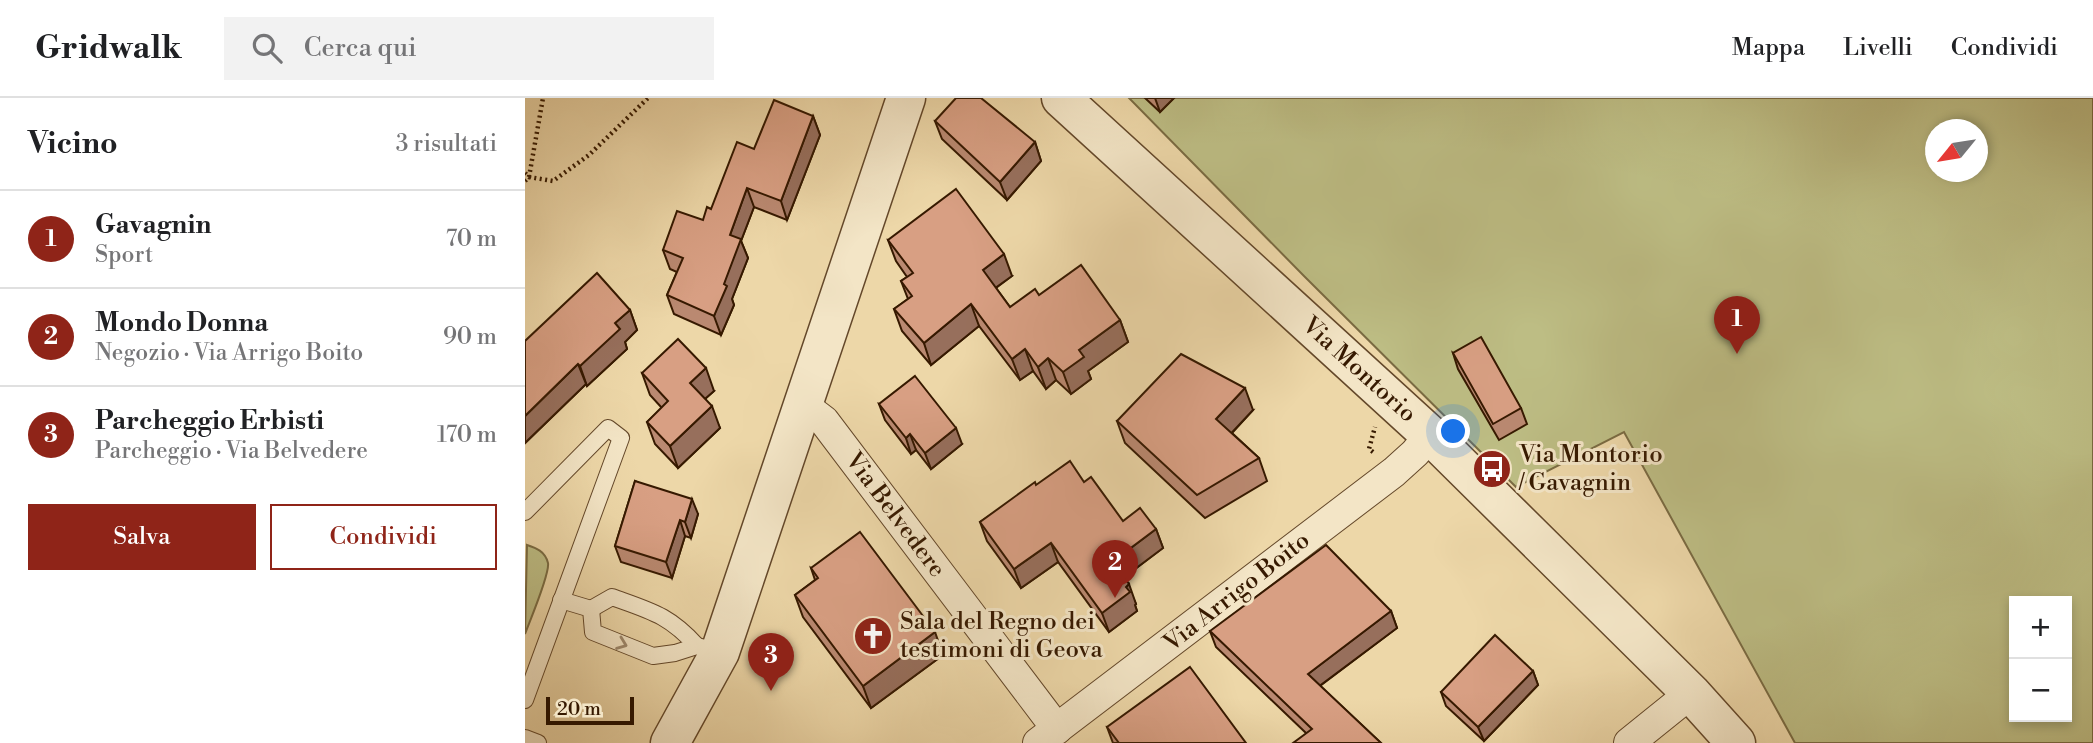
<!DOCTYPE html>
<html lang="it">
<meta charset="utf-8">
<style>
body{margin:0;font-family:"Libre Bodoni",serif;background:#f2f2f2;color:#202124}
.controls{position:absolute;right:21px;bottom:21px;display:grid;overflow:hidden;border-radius:0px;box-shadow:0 4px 10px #0003}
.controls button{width:63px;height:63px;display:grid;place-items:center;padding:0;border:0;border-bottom:2px solid #e0e0e0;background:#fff;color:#202124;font:35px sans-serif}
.compass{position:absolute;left:1400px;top:21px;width:63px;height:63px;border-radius:50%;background:#fff;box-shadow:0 4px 10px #0003;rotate:240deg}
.scale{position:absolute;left:21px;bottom:18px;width:88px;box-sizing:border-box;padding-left:7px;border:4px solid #361900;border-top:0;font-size:19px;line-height:24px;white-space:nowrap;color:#361900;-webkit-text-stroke:5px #f3e5c6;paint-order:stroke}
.you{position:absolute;left:929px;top:334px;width:24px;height:24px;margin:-18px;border:5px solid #fff;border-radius:50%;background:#1a73e8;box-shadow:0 0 0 10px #1a73e833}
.badge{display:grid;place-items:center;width:46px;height:46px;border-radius:50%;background:#8f2418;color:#fff;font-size:23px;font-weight:700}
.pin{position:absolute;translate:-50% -58px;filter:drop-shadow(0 2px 4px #0008)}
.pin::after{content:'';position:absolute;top:37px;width:24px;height:21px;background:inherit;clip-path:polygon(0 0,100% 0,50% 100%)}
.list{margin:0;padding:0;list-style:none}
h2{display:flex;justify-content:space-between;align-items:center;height:91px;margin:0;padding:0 28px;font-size:30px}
h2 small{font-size:23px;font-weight:400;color:#757577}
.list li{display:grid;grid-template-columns:46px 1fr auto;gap:21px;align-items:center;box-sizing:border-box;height:98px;padding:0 28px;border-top:2px solid #e0e0e0}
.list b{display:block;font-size:26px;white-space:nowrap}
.list p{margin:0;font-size:23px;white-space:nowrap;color:#757577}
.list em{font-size:23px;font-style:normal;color:#757577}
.actions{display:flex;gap:14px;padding:21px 28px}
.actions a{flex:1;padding:16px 0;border:2px solid #8f2418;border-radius:0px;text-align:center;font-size:24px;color:#8f2418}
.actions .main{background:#8f2418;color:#fff}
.icon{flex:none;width:38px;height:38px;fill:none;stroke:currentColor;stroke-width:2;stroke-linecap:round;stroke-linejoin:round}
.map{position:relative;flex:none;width:1568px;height:645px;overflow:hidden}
header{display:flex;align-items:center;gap:42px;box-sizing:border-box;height:98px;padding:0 35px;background:#fff;border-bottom:2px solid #e0e0e0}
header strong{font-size:33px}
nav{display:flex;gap:38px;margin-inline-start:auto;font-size:24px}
.search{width:490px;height:63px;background:#f2f2f2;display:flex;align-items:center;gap:18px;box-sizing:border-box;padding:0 24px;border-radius:0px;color:#757577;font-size:26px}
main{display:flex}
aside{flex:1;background:#fff}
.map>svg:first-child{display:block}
</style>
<header>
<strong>Gridwalk</strong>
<div class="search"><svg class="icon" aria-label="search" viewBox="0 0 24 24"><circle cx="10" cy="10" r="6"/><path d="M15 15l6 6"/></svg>Cerca qui</div>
<nav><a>Mappa</a><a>Livelli</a><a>Condividi</a></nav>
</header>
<main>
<aside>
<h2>Vicino<small>3 risultati</small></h2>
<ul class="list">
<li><span class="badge">1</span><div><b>Gavagnin</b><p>Sport</p></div><em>70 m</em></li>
<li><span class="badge">2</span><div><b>Mondo Donna</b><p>Negozio · Via Arrigo Boito</p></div><em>90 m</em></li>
<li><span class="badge">3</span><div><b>Parcheggio Erbisti</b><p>Parcheggio · Via Belvedere</p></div><em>170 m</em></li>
</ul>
<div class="actions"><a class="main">Salva</a><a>Condividi</a></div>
</aside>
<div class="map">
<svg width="1568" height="645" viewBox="0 0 1568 645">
<rect width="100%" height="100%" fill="#edd7a8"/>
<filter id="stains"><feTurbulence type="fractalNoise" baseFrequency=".00286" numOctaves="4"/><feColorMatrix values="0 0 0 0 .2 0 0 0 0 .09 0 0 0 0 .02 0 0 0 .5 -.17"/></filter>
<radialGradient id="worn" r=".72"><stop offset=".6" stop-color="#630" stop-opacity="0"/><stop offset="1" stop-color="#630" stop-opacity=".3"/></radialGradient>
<g fill="#bdbd84" stroke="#7a6b42" stroke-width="2" fill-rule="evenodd">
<path d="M604,0H1568V645H1270L1099,334L991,389L779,178ZM1410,32H1452V74H1410ZM1489,503H1542V619H1489Z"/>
<path d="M2,447C11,450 20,453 23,465C25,476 5,522 0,536Z"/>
</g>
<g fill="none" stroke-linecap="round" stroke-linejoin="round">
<defs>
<g id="service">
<path d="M0,414L83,330L96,340L0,602"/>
<path d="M36,502L66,511L68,534L128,558L150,555L172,548L195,554"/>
<path d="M66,511L87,499C126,513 144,517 172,548"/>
<path d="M0,640L13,645"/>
</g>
<g id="minor">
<path d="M278,307L299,323L532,631"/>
<path d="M513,645L869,374L890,355L905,337"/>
<path d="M1104,645L1166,595"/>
</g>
<g id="tertiary">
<path d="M536,0L905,337L1166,595L1211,645"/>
<path d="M145,645L195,554L381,0"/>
</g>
</defs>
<use href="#service" stroke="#64482a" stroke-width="18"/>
<use href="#minor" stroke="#64482a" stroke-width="32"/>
<use href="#tertiary" stroke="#64482a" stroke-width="41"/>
<g stroke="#361900" stroke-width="4.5" stroke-dasharray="2 3.5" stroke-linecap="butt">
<path d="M0,75L4,79L18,0"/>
<path d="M0,83L4,79L28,83L64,57L123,0"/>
<path d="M848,354L844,351L850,329"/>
</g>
<use href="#service" stroke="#f3e5c6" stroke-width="16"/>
<use href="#minor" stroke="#f3e5c6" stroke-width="30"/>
<use href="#tertiary" stroke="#f3e5c6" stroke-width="38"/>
</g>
<g fill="#ba8971" stroke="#361900" stroke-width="2">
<path d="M620,0H649L635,14Z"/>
<path d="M288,18L295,37L262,122L229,109L216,143L223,160L207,201L209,207L196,237L149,216L142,197L152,174L145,171L138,152L178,122L229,51Z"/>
<path d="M410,23L510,44L516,63L482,102L417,41Z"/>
<path d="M363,142L487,178L471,190L485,209L514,197L595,222L603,244L563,273L566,281L546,296L531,282L521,291L508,273L495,282L454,228L406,267L377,233L369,211L383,201L376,183L382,179L371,163Z"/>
<path d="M105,212L112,232L100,244L102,251L62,288L61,286L0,345V243Z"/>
<path d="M928,255L996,310L1002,326L974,342L933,271Z"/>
<path d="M117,275L189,293L180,301L195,330L153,370L130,346L122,324L137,310L125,297Z"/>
<path d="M354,306L437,346L406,371L391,352L386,356L360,322Z"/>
<path d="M728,312L707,335L734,360L742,383L680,420L600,345L592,323Z"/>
<path d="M110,383L173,416L166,440L160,438L147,480L96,464L90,448Z"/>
<path d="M559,384L598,423L631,431L638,450L610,471L607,467L597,476L611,506L610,507L612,513L584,534L533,464L496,490L462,443L455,424L511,387Z"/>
<path d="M286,470L418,557L346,610L278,519L270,497L290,482Z"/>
<path d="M866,513L872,530L795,588L856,645L781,635L691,549L685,533Z"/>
<path d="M1008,573L1013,587L959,643L921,608L916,594Z"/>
<path d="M582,629L721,645H588Z"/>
</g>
<g fill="#976f5c" stroke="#361900" stroke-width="2">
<path d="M630,0H649L635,14Z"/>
<path d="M288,18L295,37L262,122L256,103Z"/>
<path d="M510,44L516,63L482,102L475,84Z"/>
<path d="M222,90L229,109L216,143L223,160L207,201L209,207L196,237L189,218L199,186L205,137Z"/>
<path d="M479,156L487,178L466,193L458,172Z"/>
<path d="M446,206L454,228L406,267L399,245Z"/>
<path d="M105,212L112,232L100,244L102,251L62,288L55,268L90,225Z"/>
<path d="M595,222L603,244L563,273L566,281L546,296L538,274L554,252Z"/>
<path d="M500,251L508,273L495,282L487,261Z"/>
<path d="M523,260L531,282L521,291L513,269Z"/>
<path d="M53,266L61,286L0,345V318Z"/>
<path d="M181,270L189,293L173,307L165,285Z"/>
<path d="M720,290L728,312L699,343L691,321Z"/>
<path d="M187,308L195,330L153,370L145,348Z"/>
<path d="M431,330L437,346L406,371L400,355Z"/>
<path d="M385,336L391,352L386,356L381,340Z"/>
<path d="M167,401L173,416L166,440L160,424Z"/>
<path d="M155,422L160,438L147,480L141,464Z"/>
<path d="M631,431L638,450L610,471L603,452Z"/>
<path d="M526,445L533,464L496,490L489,471Z"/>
<path d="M600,448L607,467L592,480L585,461Z"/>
<path d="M604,486L611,506L610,507L612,513L584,534L577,515Z"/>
<path d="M866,513L872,530L789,592L783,576Z"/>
<path d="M410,534L418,557L346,610L338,588Z"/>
<path d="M1008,573L1013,587L959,643L953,629Z"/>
</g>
<g fill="#d89f83" stroke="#361900" stroke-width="2">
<path d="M431,0H456L510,44L475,84L410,23Z"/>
<path d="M249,2L288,18L256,103L222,90L205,137L216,141L199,186L202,188L189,218L142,197L158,160L138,152L152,113L178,122L182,109L186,111L212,44L229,51Z"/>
<path d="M431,91L479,156L458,172L485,209L510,191L514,197L556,167L595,222L554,252L559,259L538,274L523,260L513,269L500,251L487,261L446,206L399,245L369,211L387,198L376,183L388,175L363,142Z"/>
<path d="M72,175L105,212L90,225L95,231L55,268L53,266L0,318V243Z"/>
<path d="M956,239L996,310L968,326L928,255Z"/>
<path d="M153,241L181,270L165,285L187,308L145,348L122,324L143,303L117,275Z"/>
<path d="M656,256L720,290L691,321L734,360L672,397L592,323Z"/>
<path d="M390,278L431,330L400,355L385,336L381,340L354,306Z"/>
<path d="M545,363L559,384L566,379L598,423L615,410L631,431L603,452L600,448L585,461L604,486L601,489L605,494L577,515L526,445L489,471L455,424L510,384L511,387Z"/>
<path d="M110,383L167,401L160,424L155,422L141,464L90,448Z"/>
<path d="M335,434L410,534L338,588L270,497L293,480L286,470Z"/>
<path d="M801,447L866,513L783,576L856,645H768L787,631L685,533Z"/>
<path d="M970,537L1008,573L953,629L916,594Z"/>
<path d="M665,569L721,645H594L582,629Z"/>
</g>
<defs><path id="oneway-chevron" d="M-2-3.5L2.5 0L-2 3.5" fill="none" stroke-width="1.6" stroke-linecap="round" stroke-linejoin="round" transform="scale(1.75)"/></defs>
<use stroke="#9e896d" href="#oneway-chevron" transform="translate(97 546) rotate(21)"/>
<defs>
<symbol id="bus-disc" viewBox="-11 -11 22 22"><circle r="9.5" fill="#8f2418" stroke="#f3e5c6"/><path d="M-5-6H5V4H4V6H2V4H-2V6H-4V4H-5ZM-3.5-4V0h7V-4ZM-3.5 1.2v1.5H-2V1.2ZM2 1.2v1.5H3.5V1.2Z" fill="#fff"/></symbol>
<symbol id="church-disc" viewBox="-11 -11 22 22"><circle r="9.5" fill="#8f2418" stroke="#f3e5c6"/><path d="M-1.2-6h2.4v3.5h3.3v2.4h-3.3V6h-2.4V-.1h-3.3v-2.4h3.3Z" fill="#fff"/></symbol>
</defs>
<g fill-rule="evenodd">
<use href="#bus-disc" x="945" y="349" width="44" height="44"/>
<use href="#church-disc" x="326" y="516" width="44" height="44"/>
</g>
<g text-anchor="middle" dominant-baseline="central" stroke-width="6" stroke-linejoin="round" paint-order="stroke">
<g font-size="24" fill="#361900" stroke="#f3e5c6">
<text transform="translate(834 272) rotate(42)">Via Montorio</text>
<text transform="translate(370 417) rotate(53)">Via Belvedere</text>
<text transform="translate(712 494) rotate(-38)">Via Arrigo Boito</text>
</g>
<g font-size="24" fill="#361900" stroke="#f3e5c6" text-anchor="start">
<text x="994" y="357">Via Montorio<tspan x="994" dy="28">/ Gavagnin</tspan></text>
<text x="375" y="524">Sala del Regno dei<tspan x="375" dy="28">testimoni di Geova</tspan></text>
</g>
</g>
<rect width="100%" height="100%" filter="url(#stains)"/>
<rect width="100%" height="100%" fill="url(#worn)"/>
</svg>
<div class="controls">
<button>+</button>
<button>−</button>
</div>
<svg class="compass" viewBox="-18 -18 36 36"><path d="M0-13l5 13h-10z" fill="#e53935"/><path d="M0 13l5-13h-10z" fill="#757577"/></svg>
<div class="scale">20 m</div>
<div class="you"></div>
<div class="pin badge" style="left:1212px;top:256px">1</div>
<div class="pin badge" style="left:590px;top:500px">2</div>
<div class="pin badge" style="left:246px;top:593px">3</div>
</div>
</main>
